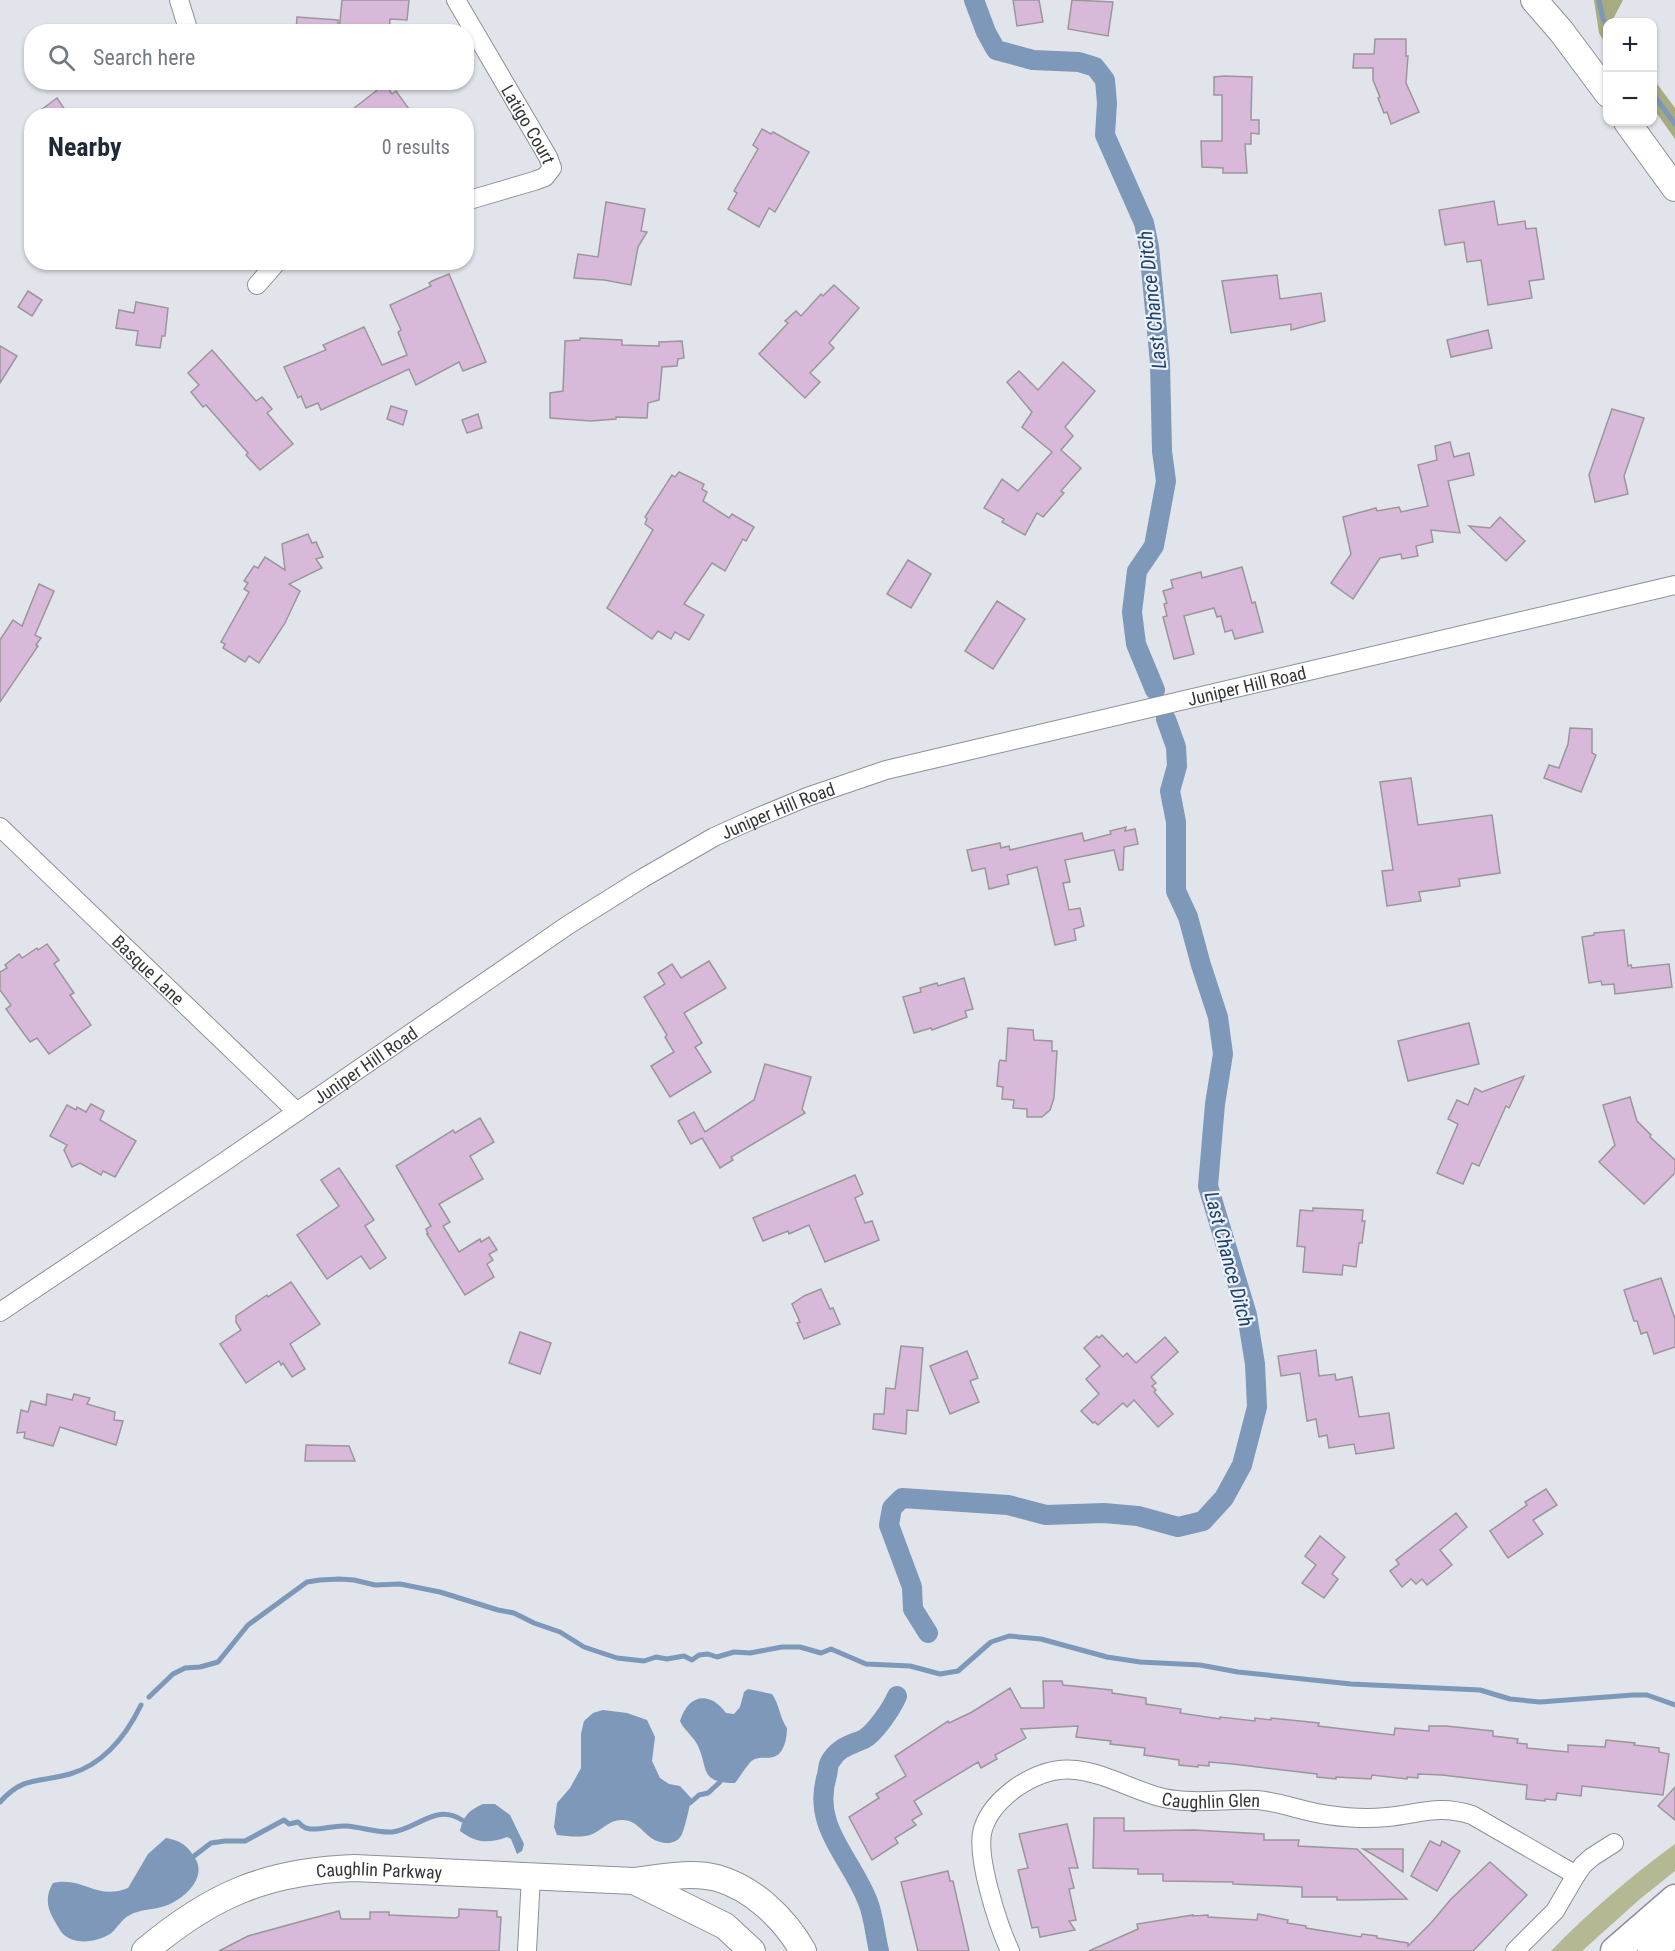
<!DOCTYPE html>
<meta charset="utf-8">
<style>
body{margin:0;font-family:"Roboto Condensed",sans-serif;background:#f2f2f3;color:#1f2937}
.controls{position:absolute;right:18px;top:18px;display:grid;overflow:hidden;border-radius:12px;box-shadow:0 2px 4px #0004}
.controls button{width:54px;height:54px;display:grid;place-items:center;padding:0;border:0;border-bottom:2px solid #e0e1e3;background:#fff;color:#1f2937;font:30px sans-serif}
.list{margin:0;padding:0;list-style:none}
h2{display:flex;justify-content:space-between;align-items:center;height:78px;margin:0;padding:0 24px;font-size:26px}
h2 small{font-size:20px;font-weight:400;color:#747a83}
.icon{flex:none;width:33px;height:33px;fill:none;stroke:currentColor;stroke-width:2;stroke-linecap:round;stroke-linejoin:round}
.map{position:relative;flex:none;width:1675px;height:1951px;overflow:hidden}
.search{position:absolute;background:#fff;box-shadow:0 2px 4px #0004;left:24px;top:24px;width:450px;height:66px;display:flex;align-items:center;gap:15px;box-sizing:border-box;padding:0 21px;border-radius:24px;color:#747a83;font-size:22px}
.panel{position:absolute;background:#fff;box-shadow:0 2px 4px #0004;left:24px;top:108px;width:450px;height:162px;border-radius:24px}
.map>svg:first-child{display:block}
</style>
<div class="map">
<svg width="1675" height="1951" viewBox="0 0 1675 1951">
<rect width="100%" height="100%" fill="#e1e4eb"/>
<path fill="#b4b893" d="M1675,1844V1871L1640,1899L1582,1951H1551C1589,1912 1631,1876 1675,1844Z"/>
<g fill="#a7ab82">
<path d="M1594,0H1623L1612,21L1613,22H1608L1607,46L1599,33Z"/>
<path d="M1652,77L1675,108V139L1653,108Z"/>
</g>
<g fill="#7d98b8">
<path d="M748,1689L772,1694C780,1705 779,1717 787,1728C787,1738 784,1755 773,1757C766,1759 760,1756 753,1760C748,1763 740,1777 735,1783C698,1783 709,1767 697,1744C692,1735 684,1730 680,1721C688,1695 709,1690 726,1713L734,1714L740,1707L744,1692Z"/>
<path d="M603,1710L627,1713L647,1720L655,1737L652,1761L660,1778L669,1784L680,1786L691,1798C690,1805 685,1828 682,1834C676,1847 659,1844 650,1837C641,1830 635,1820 623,1820C609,1819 602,1831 590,1835C580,1838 568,1836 557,1835L554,1827L557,1803L570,1788L581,1768V1734L584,1721L593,1713Z"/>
<path d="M483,1804H495L510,1815L524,1844L522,1851L517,1854L511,1839L507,1837C488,1844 476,1843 460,1831C463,1816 469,1810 483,1804Z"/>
<path d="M166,1838C181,1841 187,1845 195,1858C208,1878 183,1900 165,1906C154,1910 140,1909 130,1915C121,1919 117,1929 110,1934C97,1942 74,1946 62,1933C59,1929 56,1923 53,1918C46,1906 46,1894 53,1883C84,1876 96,1901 128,1888L148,1854Z"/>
</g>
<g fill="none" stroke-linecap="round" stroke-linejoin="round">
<g stroke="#7d98b8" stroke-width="5">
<path d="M1599,0L1603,19L1608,27"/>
<path d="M1652,93L1675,124"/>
<path d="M149,1697L173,1674L185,1668L200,1667L218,1662L248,1625L307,1582L320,1580L339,1579L354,1580L375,1585L400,1584L440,1592L498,1610L514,1613L534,1623L560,1632L584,1647L617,1658L644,1661L656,1657L667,1659L684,1656L692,1660L699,1655L708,1654L717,1657L734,1652L750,1653L782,1647H800L821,1653L831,1649L866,1664L910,1666L940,1674L958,1671L991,1642L1009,1636L1041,1639L1107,1657L1140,1662L1200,1665L1238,1672L1351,1684L1480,1690L1510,1699L1540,1702L1633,1695H1647L1675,1705"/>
<path d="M0,1802C24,1775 40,1783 70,1774C104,1764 126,1736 141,1705"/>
<path d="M690,1803L699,1795L708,1793L720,1782"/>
<path d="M194,1856L211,1843L225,1841H245L284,1820L289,1824L298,1822C302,1826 304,1828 310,1829C322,1830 334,1825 346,1826C362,1827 376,1833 392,1832C418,1829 435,1803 462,1820"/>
</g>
<g stroke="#7d98b8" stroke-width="20">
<path d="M974,0L986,32L996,50L1033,60L1079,62L1095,67L1105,80L1107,103L1105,135L1144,223L1149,247L1160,363L1162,451L1166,481L1154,546L1137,571L1132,612L1136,644L1155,690"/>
<path d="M928,1633L913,1609L912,1587L889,1525L892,1508L902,1498L1008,1505L1046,1515L1104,1513L1138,1516L1178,1527L1203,1521L1224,1498L1242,1465L1257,1407L1255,1364L1247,1315L1208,1186L1215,1104L1223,1054L1218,1017L1201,965L1188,917L1176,891V822L1170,791L1177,766L1176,747L1166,719"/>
<path d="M879,1951C875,1935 874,1917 868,1902C851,1857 811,1827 827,1775C828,1771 828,1765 830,1762C838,1747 851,1745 864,1739C875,1733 892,1708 897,1696"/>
</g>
</g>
<g fill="#d8b9da" stroke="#9b969b" stroke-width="1.5">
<path d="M342,0H409L407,20L390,19L389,32H339Z"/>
<path d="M1013,0H1039L1043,22L1017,26Z"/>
<path d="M1072,0L1113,2L1108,36L1068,29Z"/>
<path d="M297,17L338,20V32H296Z"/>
<path d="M1375,39H1406V56H1408L1406,83L1419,112L1391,124L1387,112L1384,113L1378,98L1380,97L1373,80V68H1353L1354,54H1374Z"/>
<path d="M1224,76L1252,77L1251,120H1259V134L1251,133V144H1245L1247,173H1223V168L1202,167L1201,141H1222V95H1214V77Z"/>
<path d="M385,84L392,94L396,91L414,116H344Z"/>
<path d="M57,98L69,116H33Z"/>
<path d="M762,129L771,134L773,132L809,152L775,212L769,208L759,227L728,209L737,193L734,191L758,149L753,145Z"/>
<path d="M1494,201L1498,225L1525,221L1526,229L1536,228L1544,279L1529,281L1532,298L1488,305L1481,260L1467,262L1464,242L1445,245L1439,210Z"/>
<path d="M606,202L645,209L641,231L647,232L638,247L631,285L604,280L574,278L578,254L598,257Z"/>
<path d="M449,274L486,362L463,371L459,362L416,385L409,369L321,410L318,403L306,408L301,396L298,398L284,367L326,350L323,345L364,327L382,365L407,355L398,332L401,330L390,305L431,286L429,283L432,281Z"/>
<path d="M1277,275L1280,299L1321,293L1325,321L1291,330V324L1231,333L1222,281Z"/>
<path d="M834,285L859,308L829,343L834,348L810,373L820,382L805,398L759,354L788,323L785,321L796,311L801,316L821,294L823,296Z"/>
<path d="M28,291L42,300L32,316L18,307Z"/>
<path d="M136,302L168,308L165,336H162L160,348L136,345L138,331L116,328L119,310L134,313Z"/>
<path d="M1488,330L1492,348L1451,357L1447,340Z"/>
<path d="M580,338L622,340V345L659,346V342L682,341L684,358L678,359L677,366L662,367L659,400L648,403L647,418L616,417V419L591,421L550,418V393L563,391L565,341L580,340Z"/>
<path d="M0,346L17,356L0,383Z"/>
<path d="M212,350L256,401L262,397L272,409L267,413L293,444L260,470L246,455L248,453L206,405L203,407L191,392L199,385L188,373Z"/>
<path d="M1063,362L1095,391L1065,427L1073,436L1061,450L1081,468L1061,491L1064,493L1043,517L1037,513L1025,535L1002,522L1004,519L984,508L1002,479L1018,491L1052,452L1022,427L1032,412L1007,382L1019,371L1038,390Z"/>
<path d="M391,406L407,411L403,425L387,419Z"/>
<path d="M1612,409L1644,418L1624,476L1628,494L1595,502L1589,475Z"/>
<path d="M478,414L482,428L467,433L462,420Z"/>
<path d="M1450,442L1454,457L1469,453L1474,475L1448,481L1460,533L1431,530L1433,542L1416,546L1418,556L1402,559L1401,554L1380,558L1353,599L1331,583L1351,554L1343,517L1376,508L1377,511L1399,507L1401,512L1428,506L1418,465L1437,460L1435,446Z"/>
<path d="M679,472L704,484L702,489L707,492L703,501L729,518L732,514L754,527L746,541L743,539L725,571L712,563L684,604L704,615L689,640L675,632L671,639L658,631L652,639L607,608L653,530L645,524L647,519L645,517L672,475L675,477Z"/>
<path d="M1500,517L1525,541L1506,561L1469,526L1490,528Z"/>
<path d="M308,534L312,543L316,542L323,557L316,559L322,568L289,584L300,591L285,623L259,663L249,656L245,662L223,648L225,644L221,642L249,592L244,589L248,583L244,581L254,566L258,568L265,557L285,570L282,544Z"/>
<path d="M908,560L931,574L911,608L887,594Z"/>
<path d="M1242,567L1252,603L1255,602L1263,632L1235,639L1232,630L1225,632L1221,616L1217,617L1214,608L1184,616L1194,654L1174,659L1163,617L1167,616L1164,604L1167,603L1163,591L1173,588L1171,580L1201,572L1202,578Z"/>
<path d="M39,584L54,591L35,635L41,638L36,645L38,646L0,702V640L13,620L22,626Z"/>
<path d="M997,601L1025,619L993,669L965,651Z"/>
<path d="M1570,728L1592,729V753L1596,755L1581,792L1544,778L1549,765L1559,768L1568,744Z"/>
<path d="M1411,778L1418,825L1492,815L1500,873L1459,879L1460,886L1419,892L1421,901L1387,906L1382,871L1393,870L1380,782Z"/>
<path d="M1126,827L1125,831L1135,829L1138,844L1124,847L1123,870H1119L1114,850L1065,860L1070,882L1063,883L1069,910L1080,908L1084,926L1074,929L1076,940L1055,945L1037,867L1007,875L1009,884L989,889L985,868L972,871L967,850L1000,843L1001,848L1009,846L1010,850L1082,833L1084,841L1111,834L1110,831Z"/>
<path d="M1624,930L1628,966L1631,965L1632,968L1669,964L1672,987L1615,994L1614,984L1602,985L1601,981L1589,983L1582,937L1594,935V933Z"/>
<path d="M47,944L59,960L54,964L74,993L70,995L91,1025L49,1054L37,1038L30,1042L6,1009L11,1005L0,990V972L7,968L5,965L19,954L22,958L37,948L38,950Z"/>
<path d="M709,961L726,988L684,1013L702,1043L695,1047L711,1072L670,1097L651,1066L674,1052L665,1037L667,1035L644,997L665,984L658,973L672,964L681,978Z"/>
<path d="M964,978L973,1009L965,1011L967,1017L932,1030L931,1028L914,1033L903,997L921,992L920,988L937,983L938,986Z"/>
<path d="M1469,1023L1479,1064L1408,1081L1398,1041Z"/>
<path d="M1008,1028L1033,1030L1034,1040L1052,1041V1051H1057L1054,1098L1050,1110L1042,1117H1027V1109L1013,1108L1014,1100L1002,1099L1003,1087L997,1086L999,1063L1000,1060L1006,1061Z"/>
<path d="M765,1064L811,1077L802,1109L805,1113L731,1157L733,1160L720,1168L702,1138L691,1144L678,1121L694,1112L705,1132L754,1100Z"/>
<path d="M1524,1076L1509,1108L1506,1106L1479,1166L1472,1163L1463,1184L1437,1173L1458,1124L1448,1119L1457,1100L1468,1105L1475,1088L1482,1092Z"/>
<path d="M1630,1097L1637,1121L1651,1135L1650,1137L1675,1160V1173L1644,1204L1599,1162L1615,1145L1603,1105Z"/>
<path d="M91,1104L104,1111L100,1120L136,1141L115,1177L103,1171L101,1175L80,1163L72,1167L64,1150L67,1145L50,1136L67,1105L76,1110L77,1107L86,1112Z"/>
<path d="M480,1118L494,1142L470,1156L483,1179L439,1204L450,1222L443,1226L459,1252L480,1239L481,1242L489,1237L497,1250L489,1254L493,1260L487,1264L494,1277L465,1295L427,1234H428L426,1229L431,1226L396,1166L453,1130L455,1133Z"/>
<path d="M339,1168L374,1220L365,1226L386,1258L370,1269L361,1256L327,1279L297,1235L339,1206L321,1180Z"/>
<path d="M855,1175L863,1194L855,1198L865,1223L872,1221L879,1240L825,1262L809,1225L789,1234L788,1231L763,1241L753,1218Z"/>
<path d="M1313,1208L1363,1210L1362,1221H1365L1362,1243H1359L1356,1267L1343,1265L1342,1275L1303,1272L1305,1247L1297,1246L1300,1210L1313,1211Z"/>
<path d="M1661,1278L1675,1319V1347L1654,1354L1647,1332L1641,1334L1637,1321H1634L1624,1290Z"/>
<path d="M291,1282L320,1324L290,1344L305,1369L292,1377L283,1363L281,1365L279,1361L246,1383L220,1344L241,1330L236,1322V1316L267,1295L268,1297Z"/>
<path d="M821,1289L830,1309L833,1308L840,1324L804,1339L797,1323L800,1322L792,1304L804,1296Z"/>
<path d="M520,1332L551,1343L540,1374L509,1363Z"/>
<path d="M1102,1335L1123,1357L1127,1353L1136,1363L1165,1337L1178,1352L1151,1377L1156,1383L1152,1386L1156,1390L1154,1392L1173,1414L1158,1427L1134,1400L1127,1407L1123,1403L1098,1425L1095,1422L1093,1423L1081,1411L1099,1394L1086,1379L1100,1366L1084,1348L1097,1336L1099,1338Z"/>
<path d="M901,1346L923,1348L918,1411L907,1410L906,1434L873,1429L874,1414H884L886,1388L895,1389Z"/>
<path d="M1316,1350L1319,1376L1335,1374L1336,1380L1352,1377L1359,1417L1389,1413L1394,1448L1356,1454L1354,1444L1329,1448L1327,1435L1319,1437L1316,1419L1307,1421L1300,1373L1281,1376L1278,1356Z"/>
<path d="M967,1351L978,1378L970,1381L979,1402L950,1414L930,1366Z"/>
<path d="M47,1394L72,1400L74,1394L90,1398L87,1404L115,1412L114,1420L123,1421L116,1445L60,1427L53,1446L24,1438L25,1432L17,1433L21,1410L28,1412L31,1401L46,1405Z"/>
<path d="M306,1445L349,1446L355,1461H305Z"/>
<path d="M1546,1489L1557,1505L1533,1520L1543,1534L1508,1558L1490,1531L1527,1505L1525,1502Z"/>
<path d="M1456,1513L1467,1527L1440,1550L1452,1565L1427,1585L1422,1579L1416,1584L1411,1579L1402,1587L1390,1571L1399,1564L1396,1560Z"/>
<path d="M1320,1536L1345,1557L1332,1574L1338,1579L1324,1598L1302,1583L1316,1565L1305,1556Z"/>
<path d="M1043,1681H1062L1063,1685L1112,1690V1693L1146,1698V1704L1181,1709L1180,1713L1220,1719V1717L1255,1721V1718L1271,1720V1718L1319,1723L1318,1726L1394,1735L1395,1728L1429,1731V1726H1446L1493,1731V1736L1518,1739L1517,1743L1527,1744V1748L1568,1752V1745L1605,1747L1606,1740L1635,1743L1634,1745L1659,1748V1752L1669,1754L1663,1795L1582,1786L1581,1796L1557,1793L1556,1800L1545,1799V1801L1526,1799L1527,1785L1442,1775L1418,1774V1778L1407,1777V1779L1372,1775L1371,1779L1336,1777V1779L1317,1777V1774L1233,1764L1209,1762V1766L1198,1765V1767L1179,1765V1760L1144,1755L1145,1748L1110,1744L1111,1741L1076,1737L1078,1726L1021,1729L1026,1738L995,1755L997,1759L981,1768L978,1762L914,1801L922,1814L912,1820L916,1825L895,1838L898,1843L872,1860L849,1817L879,1798L876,1794L906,1776L895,1756L948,1721L949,1723L972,1712L1010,1688L1021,1708H1044Z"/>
<path d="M1675,1787V1820L1658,1806Z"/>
<path d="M1094,1818H1124V1831L1194,1830L1264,1834V1840H1299L1298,1846L1357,1849L1407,1899L1353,1900H1337V1897H1302V1887L1233,1884V1882L1163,1881V1874H1138V1869L1093,1868Z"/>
<path d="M1067,1824L1078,1868H1069L1074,1888L1069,1889L1076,1920L1069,1921L1075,1930L1040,1937L1038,1927L1032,1928L1018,1870L1028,1868L1019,1834Z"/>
<path d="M1430,1841L1440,1846L1442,1841L1460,1851L1437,1891L1411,1876Z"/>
<path d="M1363,1849H1403V1872L1391,1865Z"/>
<path d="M1490,1862L1527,1895L1473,1951H1089L1138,1929L1137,1924L1193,1915V1916L1208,1915V1917L1257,1920L1258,1914L1288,1920L1287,1923L1306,1926V1928L1361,1937L1362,1934L1377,1936V1938L1408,1943V1946L1431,1923L1451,1899Z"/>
<path d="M948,1871L950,1881H953L969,1951H918L901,1882Z"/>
<path d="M459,1909L497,1911V1917H501L499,1951H219L248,1936L339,1911L341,1919H370V1912H389V1915L456,1918L459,1916Z"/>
</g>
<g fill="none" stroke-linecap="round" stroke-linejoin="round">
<defs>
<g id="street">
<path d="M179,0L189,32"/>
<path id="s1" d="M456,0L548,157L552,168L545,177L534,181L466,201"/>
<path d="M257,285L277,262"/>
<path id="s2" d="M0,827L297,1112"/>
<path id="s3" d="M0,1312L224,1162L568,925L643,878L714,837L754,819L807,797L886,770L1675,585"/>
<path d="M527,1951L531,1876"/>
<path id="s4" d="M1010,1951C998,1925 975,1855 983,1829C988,1812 1003,1797 1017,1787C1035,1775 1054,1767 1076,1770C1111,1774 1141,1796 1176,1800C1203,1804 1230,1798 1257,1800C1281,1802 1304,1812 1328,1815C1348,1818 1368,1819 1387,1817C1420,1814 1438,1804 1472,1815L1576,1875"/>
<path d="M1515,1951L1555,1911L1576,1875L1583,1865L1592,1857L1614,1843"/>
</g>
<g id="secondary">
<path d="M1534,0L1561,31L1608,94"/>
<path d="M1627,122L1675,188"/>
<path d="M634,1881L725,1926L752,1951"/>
<path id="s5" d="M145,1951C211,1895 267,1871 354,1868L634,1881C660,1878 690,1871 717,1878C753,1888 785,1919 803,1951"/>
</g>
<g id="primary">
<path d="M1615,1951L1675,1899"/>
<path d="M1652,1951L1675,1931"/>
</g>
</defs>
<use href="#street" stroke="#8d9096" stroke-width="20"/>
<use href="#secondary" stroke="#8d9096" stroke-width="28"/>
<use href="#primary" stroke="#8d9096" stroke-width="31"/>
<use href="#street" stroke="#fff" stroke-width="18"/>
<use href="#secondary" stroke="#fff" stroke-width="26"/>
<use href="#primary" stroke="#fff" stroke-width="28"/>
</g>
<g text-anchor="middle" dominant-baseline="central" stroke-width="4.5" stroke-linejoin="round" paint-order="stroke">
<g font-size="18" fill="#353739" stroke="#eef1f8">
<text stroke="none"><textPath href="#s1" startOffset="144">Latigo Court</textPath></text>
<text stroke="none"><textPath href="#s3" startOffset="1413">Juniper Hill Road</textPath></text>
<text stroke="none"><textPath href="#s3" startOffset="927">Juniper Hill Road</textPath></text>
<text stroke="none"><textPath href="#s2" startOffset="206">Basque Lane</textPath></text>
<text stroke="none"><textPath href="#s3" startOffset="441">Juniper Hill Road</textPath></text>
<text stroke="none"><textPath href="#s4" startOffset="384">Caughlin Glen</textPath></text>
<text stroke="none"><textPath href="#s5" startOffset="255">Caughlin Parkway</textPath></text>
</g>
<g font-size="20" font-style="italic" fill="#1b416d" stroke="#eef1f8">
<text transform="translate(1152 300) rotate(-96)">Last Chance Ditch</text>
<text transform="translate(1229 1259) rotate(75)">Last Chance Ditch</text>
</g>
</g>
</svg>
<div class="controls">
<button>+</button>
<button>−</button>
</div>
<div class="search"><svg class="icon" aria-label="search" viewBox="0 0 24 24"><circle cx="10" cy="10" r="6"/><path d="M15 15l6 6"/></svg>Search here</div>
<section class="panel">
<h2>Nearby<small>0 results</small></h2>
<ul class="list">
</ul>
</section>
</div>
